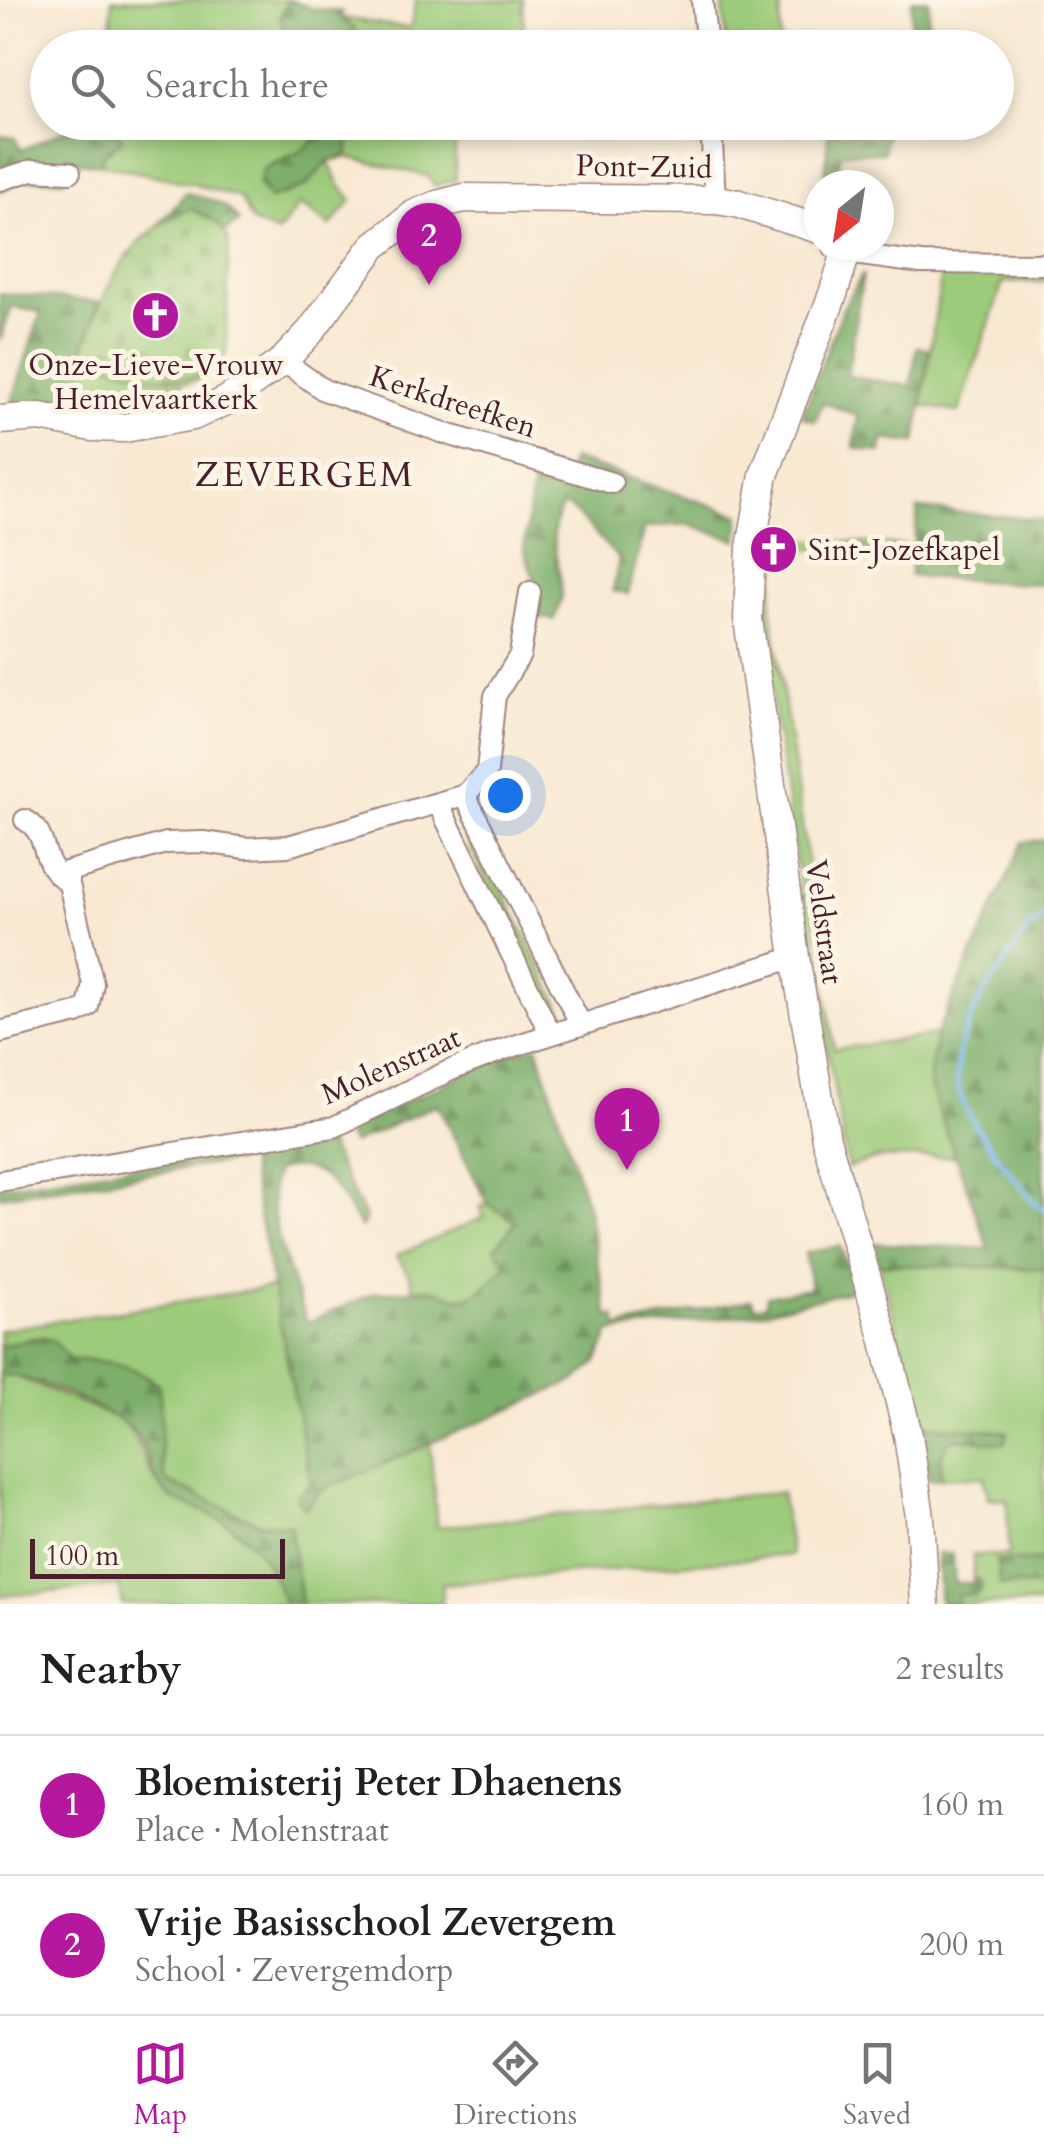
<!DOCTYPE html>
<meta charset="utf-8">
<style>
body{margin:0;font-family:Cardo,serif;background:#f2f2f2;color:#202124}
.compass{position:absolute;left:804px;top:170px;width:90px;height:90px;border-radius:50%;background:#fff;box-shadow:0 5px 15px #0003;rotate:210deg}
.scale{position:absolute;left:30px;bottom:25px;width:255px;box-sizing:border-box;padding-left:10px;border:5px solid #4a1f2b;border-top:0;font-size:28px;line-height:35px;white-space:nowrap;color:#4a1f2b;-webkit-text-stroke:8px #fcf5e5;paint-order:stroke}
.you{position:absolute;left:505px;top:795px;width:35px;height:35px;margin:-25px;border:8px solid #fff;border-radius:50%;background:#1a73e8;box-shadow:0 0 0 15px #1a73e833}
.badge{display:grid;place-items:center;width:65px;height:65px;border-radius:50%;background:#b5179e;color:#fff;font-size:32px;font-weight:700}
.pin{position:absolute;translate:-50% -82px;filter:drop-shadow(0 2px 5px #0008)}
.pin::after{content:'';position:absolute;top:52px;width:35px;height:30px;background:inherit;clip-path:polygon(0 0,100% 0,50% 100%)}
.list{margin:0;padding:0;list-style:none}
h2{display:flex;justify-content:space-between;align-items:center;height:130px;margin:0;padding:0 40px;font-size:42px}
h2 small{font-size:32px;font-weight:400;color:#757577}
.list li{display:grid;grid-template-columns:65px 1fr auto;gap:30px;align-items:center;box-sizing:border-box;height:140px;padding:0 40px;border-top:2px solid #e0e0e0}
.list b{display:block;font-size:38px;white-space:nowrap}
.list p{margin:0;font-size:32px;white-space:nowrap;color:#757577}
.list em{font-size:32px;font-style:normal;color:#757577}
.icon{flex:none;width:55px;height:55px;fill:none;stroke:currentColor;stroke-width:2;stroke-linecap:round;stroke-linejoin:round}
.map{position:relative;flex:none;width:1044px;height:1604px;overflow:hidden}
.search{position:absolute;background:#fff;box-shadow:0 5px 15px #0003;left:30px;right:30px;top:30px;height:110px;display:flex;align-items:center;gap:25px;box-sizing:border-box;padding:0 35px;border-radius:55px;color:#757577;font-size:38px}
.sheet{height:410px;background:#fff}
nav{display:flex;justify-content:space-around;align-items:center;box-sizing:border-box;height:140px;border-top:2px solid #e0e0e0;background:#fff;font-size:28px;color:#757577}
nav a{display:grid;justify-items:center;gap:5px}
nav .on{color:#b5179e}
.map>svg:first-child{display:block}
</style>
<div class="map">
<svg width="1044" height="1604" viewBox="0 0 1044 1604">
<defs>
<pattern id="forest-firs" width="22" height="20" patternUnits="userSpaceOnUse" patternTransform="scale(2.5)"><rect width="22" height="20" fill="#7daf6a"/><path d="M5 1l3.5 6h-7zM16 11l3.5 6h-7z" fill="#688e57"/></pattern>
<pattern id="cemetery-stones" width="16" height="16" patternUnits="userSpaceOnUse" patternTransform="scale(2.5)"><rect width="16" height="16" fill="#9ccb7a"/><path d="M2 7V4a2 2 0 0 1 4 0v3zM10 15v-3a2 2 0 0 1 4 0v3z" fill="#88ae6a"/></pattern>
</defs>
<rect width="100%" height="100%" fill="#fcf5e5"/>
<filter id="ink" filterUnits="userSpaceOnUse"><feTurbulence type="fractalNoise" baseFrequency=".01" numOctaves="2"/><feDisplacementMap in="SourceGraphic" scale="20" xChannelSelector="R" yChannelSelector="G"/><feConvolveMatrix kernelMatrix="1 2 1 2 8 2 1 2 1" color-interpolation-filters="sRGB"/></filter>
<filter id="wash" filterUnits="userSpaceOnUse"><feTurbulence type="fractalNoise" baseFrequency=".0048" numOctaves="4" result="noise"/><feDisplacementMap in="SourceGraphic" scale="40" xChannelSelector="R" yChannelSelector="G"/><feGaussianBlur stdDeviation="2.25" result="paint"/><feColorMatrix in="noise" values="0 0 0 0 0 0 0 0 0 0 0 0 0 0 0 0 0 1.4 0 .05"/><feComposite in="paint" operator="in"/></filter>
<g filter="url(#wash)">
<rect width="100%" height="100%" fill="#f8e9d3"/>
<g fill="#9ccb7a" stroke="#737552" stroke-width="2.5">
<path d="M112,0H289L280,17L286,37L279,43L246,32L244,47L111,48Z"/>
<path d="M416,0H523L524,47H353L355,29L341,18L410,28Z"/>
<path d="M723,0H781L780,47H726Z"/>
<path d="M241,122V125L260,126L262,123H310L318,136L304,151L272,163L274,198L306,186L328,161L339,184L352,200L330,226L300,204L278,233L252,222L240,198L189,183L100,164L104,153L114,148L120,132L109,123Z"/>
<path d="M352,123H454L456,180L434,186L428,176L347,157Z"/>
<path d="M1044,268V282H1003L959,412L922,406L942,270Z"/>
<path d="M86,354L110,366L201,375L204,379L95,401L89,414L66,411Z"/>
<path d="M770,538L914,546L913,552L785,548L775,573L771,607L834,1049L936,1035L929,1083L955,1156L877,1158L848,1168L807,934L764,646L760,584L764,546Z"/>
<path d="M457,812H463L563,1012L558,1016L549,1014L454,814Z"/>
<path d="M488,1204L517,1222C514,1235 513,1250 508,1261C502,1277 476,1299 459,1297C442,1295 431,1287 413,1289L410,1276L396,1256L484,1217L480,1207Z"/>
<path d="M879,1264L1044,1269V1561H997L1043,1587L1044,1604H957V1595L973,1583V1555H1009L1007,1500L988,1498L984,1477L942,1478L941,1458L946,1444L955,1439L1005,1443L1006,1432L924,1425Z"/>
<path d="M273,1287L311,1484L296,1497L305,1507L321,1490L430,1444L437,1527L781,1492L791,1555L442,1584V1604H301L290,1525L259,1523L166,1482C156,1450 165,1416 158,1384C131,1363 103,1359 69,1360C43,1328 37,1338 0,1346V1330Z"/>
<path d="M8,1373L119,1419C146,1441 142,1469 164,1491C175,1502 192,1506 206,1512C251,1534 268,1558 285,1604H122L120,1586L0,1596V1375Z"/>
</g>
<g fill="url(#forest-firs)" stroke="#64674a" stroke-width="2.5">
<path d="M289,0L311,8L342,12L341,18L355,29L353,47H244L245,32L279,43L286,37L280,17Z"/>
<path d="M912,0H929L927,47H910Z"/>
<path d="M81,123C99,123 116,120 122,141L104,153L100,164L67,161L64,180L26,179L0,191V136L15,138L21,150Z"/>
<path d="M310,123H352L347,157L328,161L306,186L269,199L259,184L263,170C282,156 307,155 318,133Z"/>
<path d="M828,133H886L884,152L841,153L836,185H825Z"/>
<path d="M186,193C209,199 226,201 239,222L225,232L207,216L191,209L153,231Z"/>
<path d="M863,274L847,376L911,386L917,347L930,349L916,443L883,439L881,452L854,448L858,416L823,402L815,421L802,416L843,308Z"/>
<path d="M0,293L99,302L62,411L11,405L41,312L12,307L0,340Z"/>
<path d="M572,459L740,515L738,540L686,524L645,527L628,594L613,591L619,559L575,512L564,505C542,534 562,566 562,595C561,603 556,613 554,620L531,615L537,587L524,550L532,483L539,471L566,476Z"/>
<path d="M918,509L1044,520V585L910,576Z"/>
<path d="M1044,840V1269L879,1264L870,1243L989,1249L929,1083L936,1035L1023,842Z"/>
<path d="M537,1046L587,1206L608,1316H615L618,1327L751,1300L754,1307L766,1305L767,1296L811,1288L805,1253L840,1246L857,1289L762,1312L610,1332L597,1362L577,1380L322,1490L305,1508L296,1497L311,1483L248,1159L0,1196V1186L325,1138L366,1219L361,1228C338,1194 326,1157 277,1170C259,1205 295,1286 307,1323L374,1293L429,1288L457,1297H470L485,1287L507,1265L495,1248L516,1222L488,1204L437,1104L352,1144L344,1131L502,1056Z"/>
<path d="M42,1337L54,1341L70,1360C105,1361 129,1361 158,1384C165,1416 156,1450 166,1481L259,1523L290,1525L301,1604H285C269,1560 251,1533 207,1513C193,1506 177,1504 166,1493C148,1475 150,1450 134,1431C119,1414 22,1371 0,1375V1346Z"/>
<path d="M924,1425L1007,1432L1005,1443L955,1439L946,1444L941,1458L942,1478L929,1479Z"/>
<path d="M937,1554H953L955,1583H973L976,1578L981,1582L982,1588L974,1596L958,1595L957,1604H940Z"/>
<path d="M997,1561H1044V1604L1043,1587L1000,1585Z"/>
</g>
<path fill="url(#cemetery-stones)" stroke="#737552" stroke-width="2.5" d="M191,209L217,223L229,240L226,352L221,366C182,392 121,371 83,353C102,292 127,232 191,209Z"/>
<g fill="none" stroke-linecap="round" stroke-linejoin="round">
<path stroke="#7ebbf1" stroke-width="5" d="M1044,916L1030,926C999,975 939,1040 962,1100C974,1131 1013,1174 1034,1202L1044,1210"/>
</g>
</g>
<g filter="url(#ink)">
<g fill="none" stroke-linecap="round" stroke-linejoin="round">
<defs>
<g id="street">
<path d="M702,0L707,48"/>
<path d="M711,122L715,200"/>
<path d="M0,180L32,170L70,172"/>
<path d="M846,253L921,263L1044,264"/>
<path d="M283,361L324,390L447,434L612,483"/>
<path d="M465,795L581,1025"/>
<path d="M439,805L550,1033"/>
<path d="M25,820C51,834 37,863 67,881"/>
<path d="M0,1032L77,1013L88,1007L93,984L66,872L166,843L203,842L246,848L288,846L465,795L487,771L495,696L520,655L530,592"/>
<path d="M0,1181L334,1127L451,1070L505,1049L795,957"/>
</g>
<g id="secondary">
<path d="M837,245L846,253L833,294L764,475L751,547L748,619L795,957L826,1139L884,1337L908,1435L920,1517L925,1604"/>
<path d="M0,420L40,417L92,427L124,428L193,416L226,401L283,361L310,332L374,246L415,214L437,205L464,198L715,200L736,203L819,229"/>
</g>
</defs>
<use href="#street" stroke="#a1847f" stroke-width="24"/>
<use href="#secondary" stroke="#a1847f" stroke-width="31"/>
<use href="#street" stroke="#fff" stroke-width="20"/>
<use href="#secondary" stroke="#fff" stroke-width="28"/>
</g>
</g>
<defs>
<symbol id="church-disc" viewBox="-11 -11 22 22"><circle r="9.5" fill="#b5179e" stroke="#fcf5e5"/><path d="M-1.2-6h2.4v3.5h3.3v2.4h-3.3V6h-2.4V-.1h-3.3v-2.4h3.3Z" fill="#fff"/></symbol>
</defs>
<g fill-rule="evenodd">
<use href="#church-disc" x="128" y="288" width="55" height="55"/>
<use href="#church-disc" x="746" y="522" width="55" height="55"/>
</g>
<g text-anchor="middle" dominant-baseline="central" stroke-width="10" stroke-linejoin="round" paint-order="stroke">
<g font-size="30" fill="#4a1f2b" stroke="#fcf5e5">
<text transform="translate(644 167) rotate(1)">Pont-Zuid</text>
<text transform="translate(453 402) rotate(18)">Kerkdreefken</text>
<text transform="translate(824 922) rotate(82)">Veldstraat</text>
<text transform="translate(391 1066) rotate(-24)">Molenstraat</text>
</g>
<g font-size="30" fill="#4a1f2b" stroke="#fcf5e5">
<text x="156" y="365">Onze-Lieve-Vrouw<tspan x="156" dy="34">Hemelvaartkerk</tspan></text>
<text x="808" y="550" text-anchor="start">Sint-Jozefkapel</text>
</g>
<g font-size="35" letter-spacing="2.5" fill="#4a1f2b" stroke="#fcf5e5">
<text x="305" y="475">ZEVERGEM</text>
</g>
</g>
</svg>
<svg class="compass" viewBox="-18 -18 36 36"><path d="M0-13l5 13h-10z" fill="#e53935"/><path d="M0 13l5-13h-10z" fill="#757577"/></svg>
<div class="scale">100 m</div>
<div class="you"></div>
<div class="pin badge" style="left:627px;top:1170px">1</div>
<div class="pin badge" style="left:429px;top:285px">2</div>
<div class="search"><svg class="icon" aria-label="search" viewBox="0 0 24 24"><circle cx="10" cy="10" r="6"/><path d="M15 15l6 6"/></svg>Search here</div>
</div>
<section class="sheet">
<h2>Nearby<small>2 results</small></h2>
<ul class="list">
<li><span class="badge">1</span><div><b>Bloemisterij Peter Dhaenens</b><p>Place · Molenstraat</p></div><em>160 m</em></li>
<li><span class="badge">2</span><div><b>Vrije Basisschool Zevergem</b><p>School · Zevergemdorp</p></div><em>200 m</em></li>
</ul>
</section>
<nav>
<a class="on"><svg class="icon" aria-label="map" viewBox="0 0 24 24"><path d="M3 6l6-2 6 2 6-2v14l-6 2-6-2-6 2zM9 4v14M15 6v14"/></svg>Map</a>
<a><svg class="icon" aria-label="directions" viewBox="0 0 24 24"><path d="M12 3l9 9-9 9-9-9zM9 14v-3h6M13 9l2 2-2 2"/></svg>Directions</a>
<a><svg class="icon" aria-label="saved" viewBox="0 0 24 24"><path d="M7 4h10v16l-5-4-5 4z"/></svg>Saved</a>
</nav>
